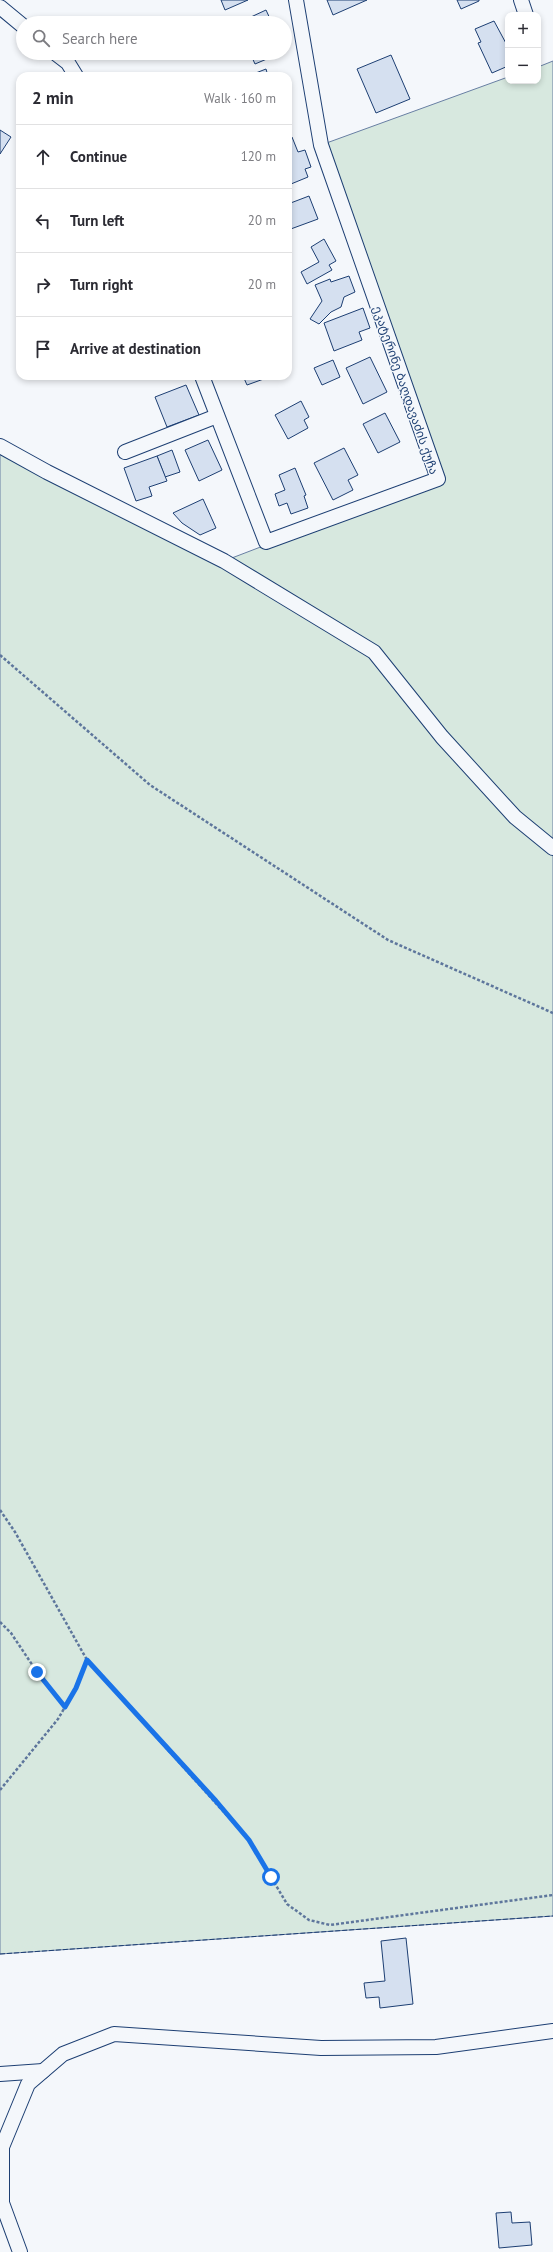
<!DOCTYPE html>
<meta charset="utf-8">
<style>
body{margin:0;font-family:"PT Sans","Noto Sans Georgian",sans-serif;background:#f7f7f7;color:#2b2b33}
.controls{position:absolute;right:12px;top:12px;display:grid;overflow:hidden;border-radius:8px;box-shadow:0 2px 6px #0003}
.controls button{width:36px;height:36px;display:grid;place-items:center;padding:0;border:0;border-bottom:1px solid #e1e1e2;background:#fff;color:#2b2b33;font:20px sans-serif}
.stop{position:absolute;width:12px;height:12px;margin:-9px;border:3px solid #1a73e8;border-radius:50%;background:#fff}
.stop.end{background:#1a73e8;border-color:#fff;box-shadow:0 1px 4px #0008}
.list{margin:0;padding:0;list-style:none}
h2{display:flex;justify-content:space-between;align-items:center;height:52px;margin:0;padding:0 16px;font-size:17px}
h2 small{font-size:13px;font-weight:400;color:#7c7c81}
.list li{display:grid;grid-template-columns:26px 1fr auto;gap:12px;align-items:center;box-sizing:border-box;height:64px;padding:0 16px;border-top:1px solid #e1e1e2}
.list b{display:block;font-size:15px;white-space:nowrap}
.list em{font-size:13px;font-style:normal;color:#7c7c81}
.icon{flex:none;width:22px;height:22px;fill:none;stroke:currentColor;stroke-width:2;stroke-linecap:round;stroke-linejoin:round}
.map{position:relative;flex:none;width:553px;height:2252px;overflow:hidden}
.search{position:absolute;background:#fff;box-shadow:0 2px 6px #0003;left:16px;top:16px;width:276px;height:44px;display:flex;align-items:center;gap:10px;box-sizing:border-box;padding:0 14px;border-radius:22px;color:#7c7c81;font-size:15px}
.panel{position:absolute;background:#fff;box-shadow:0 2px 6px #0003;left:16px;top:72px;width:276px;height:308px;border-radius:12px}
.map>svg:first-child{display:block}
</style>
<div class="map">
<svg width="553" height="2252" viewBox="0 0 553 2252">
<rect width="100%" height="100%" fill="#f4f7fb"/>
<path fill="#d7e8df" stroke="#687fa3" d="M553,61V1916L0,1954V446L224,561L438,479L321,145L508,77V81H538V67Z"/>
<g fill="#d5e0f0" stroke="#1d3f73">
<path d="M221,0H248L225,10Z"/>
<path d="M327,0H367L333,15Z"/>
<path d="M457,0H479V1L461,9Z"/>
<path d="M266,10L272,23H274H238Z"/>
<path d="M494,21L508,47V66L492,73L478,43L481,42L475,29Z"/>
<path d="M119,53H134L121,59Z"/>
<path d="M250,53H281L255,64Z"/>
<path d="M391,55L410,99L376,113L357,69Z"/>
<path d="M266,69L268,76H248Z"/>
<path d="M0,130L11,137L0,154Z"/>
<path d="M292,137L298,152L305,150L311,167L305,169L308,177L291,184L288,177V138Z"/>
<path d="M309,196L318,219L288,230V204Z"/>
<path d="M324,239L336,261L329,265L332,270L307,284L301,272L319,262L311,247Z"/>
<path d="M349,276L355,292L344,297L341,307L331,312L319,324L310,319L322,301L315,285L330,279L331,282Z"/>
<path d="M363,308L370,328L359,332L362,340L334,351L324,323Z"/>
<path d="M370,357L387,392L363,404L346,368Z"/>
<path d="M333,360L340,377L322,385L314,368Z"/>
<path d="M243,376H272L247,385Z"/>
<path d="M186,385L199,415L167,427L155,397Z"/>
<path d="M301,401L309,417L304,420L308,428L288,439L275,415Z"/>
<path d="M385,413L400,442L378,453L363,424Z"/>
<path d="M208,440L222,470L199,481L185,450Z"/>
<path d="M344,448L358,475L348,480L353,490L333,500L314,463Z"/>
<path d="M172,450L180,472L165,477L157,456Z"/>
<path d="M157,456L167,481L149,487L152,496L136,501L124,468Z"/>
<path d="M295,468L306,495L304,496L308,508L291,514L287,503L279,506L275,494L285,490L279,475Z"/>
<path d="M203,499L216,528L200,535L182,523L173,513Z"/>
<path d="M406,1938L413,2004L380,2008L379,1997L366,1998L364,1983L385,1981L381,1941Z"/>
<path d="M511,2212L512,2223L530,2222L532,2245L499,2248L496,2213Z"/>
</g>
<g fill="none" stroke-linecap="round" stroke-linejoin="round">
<defs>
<g id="minor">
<path d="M521,0L526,15"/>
<path d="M0,7L23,26"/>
<path d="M55,53L68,63L76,76"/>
<path d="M202,376L266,542L438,479L321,145L296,0"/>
<path d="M0,446L47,472L224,561L374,652L442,737L515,817L553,848"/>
<path d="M125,452L217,416"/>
<path d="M0,2074L43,2071"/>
<path d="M20,2252L2,2203V2147L28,2084L63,2054L114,2034L321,2048L436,2047L553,2031"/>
</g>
</defs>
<use href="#minor" stroke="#1d3f73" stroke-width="16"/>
<g stroke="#5e769c" stroke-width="2.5" stroke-dasharray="3 2" stroke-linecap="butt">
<path d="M0,655L150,785L388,940L553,1013"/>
<path d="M0,1510L15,1532L87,1660L249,1840L287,1904L309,1920L330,1925L553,1895"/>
<path d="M0,1622L11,1633L37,1672L65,1707"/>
<path d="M0,1790L58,1719L76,1688L87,1660"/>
</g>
<use href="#minor" stroke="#f4f7fb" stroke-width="14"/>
<path stroke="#1d3f73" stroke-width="1" stroke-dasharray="5 2" stroke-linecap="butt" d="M0,1954L553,1916"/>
</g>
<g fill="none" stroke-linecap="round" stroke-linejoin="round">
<path stroke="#1a73e8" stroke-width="5" d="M37,1672L65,1707L76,1688L87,1660L216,1801L249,1840L271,1877"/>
</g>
<g text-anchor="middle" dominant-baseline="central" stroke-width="3" stroke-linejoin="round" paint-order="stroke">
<g font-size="12" fill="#1d3f73" stroke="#f4f7fb">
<text transform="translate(406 390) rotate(71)">ეკატერინე ბაღდავაძის ქუჩა</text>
</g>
</g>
</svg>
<div class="controls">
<button>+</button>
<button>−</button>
</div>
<div class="stop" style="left:271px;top:1877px"></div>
<div class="stop end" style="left:37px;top:1672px"></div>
<div class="search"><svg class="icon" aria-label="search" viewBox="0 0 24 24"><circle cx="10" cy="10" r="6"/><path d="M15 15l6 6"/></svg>Search here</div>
<section class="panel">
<h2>2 min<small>Walk · 160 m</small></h2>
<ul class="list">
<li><svg class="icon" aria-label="ahead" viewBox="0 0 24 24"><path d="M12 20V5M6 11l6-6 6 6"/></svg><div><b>Continue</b></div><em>120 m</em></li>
<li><svg class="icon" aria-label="left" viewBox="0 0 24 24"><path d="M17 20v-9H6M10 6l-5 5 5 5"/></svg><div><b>Turn left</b></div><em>20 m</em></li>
<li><svg class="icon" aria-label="right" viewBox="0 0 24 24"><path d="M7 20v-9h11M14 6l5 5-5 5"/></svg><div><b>Turn right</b></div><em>20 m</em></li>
<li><svg class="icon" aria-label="arrive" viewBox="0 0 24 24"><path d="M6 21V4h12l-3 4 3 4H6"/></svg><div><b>Arrive at destination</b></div></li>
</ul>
</section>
</div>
